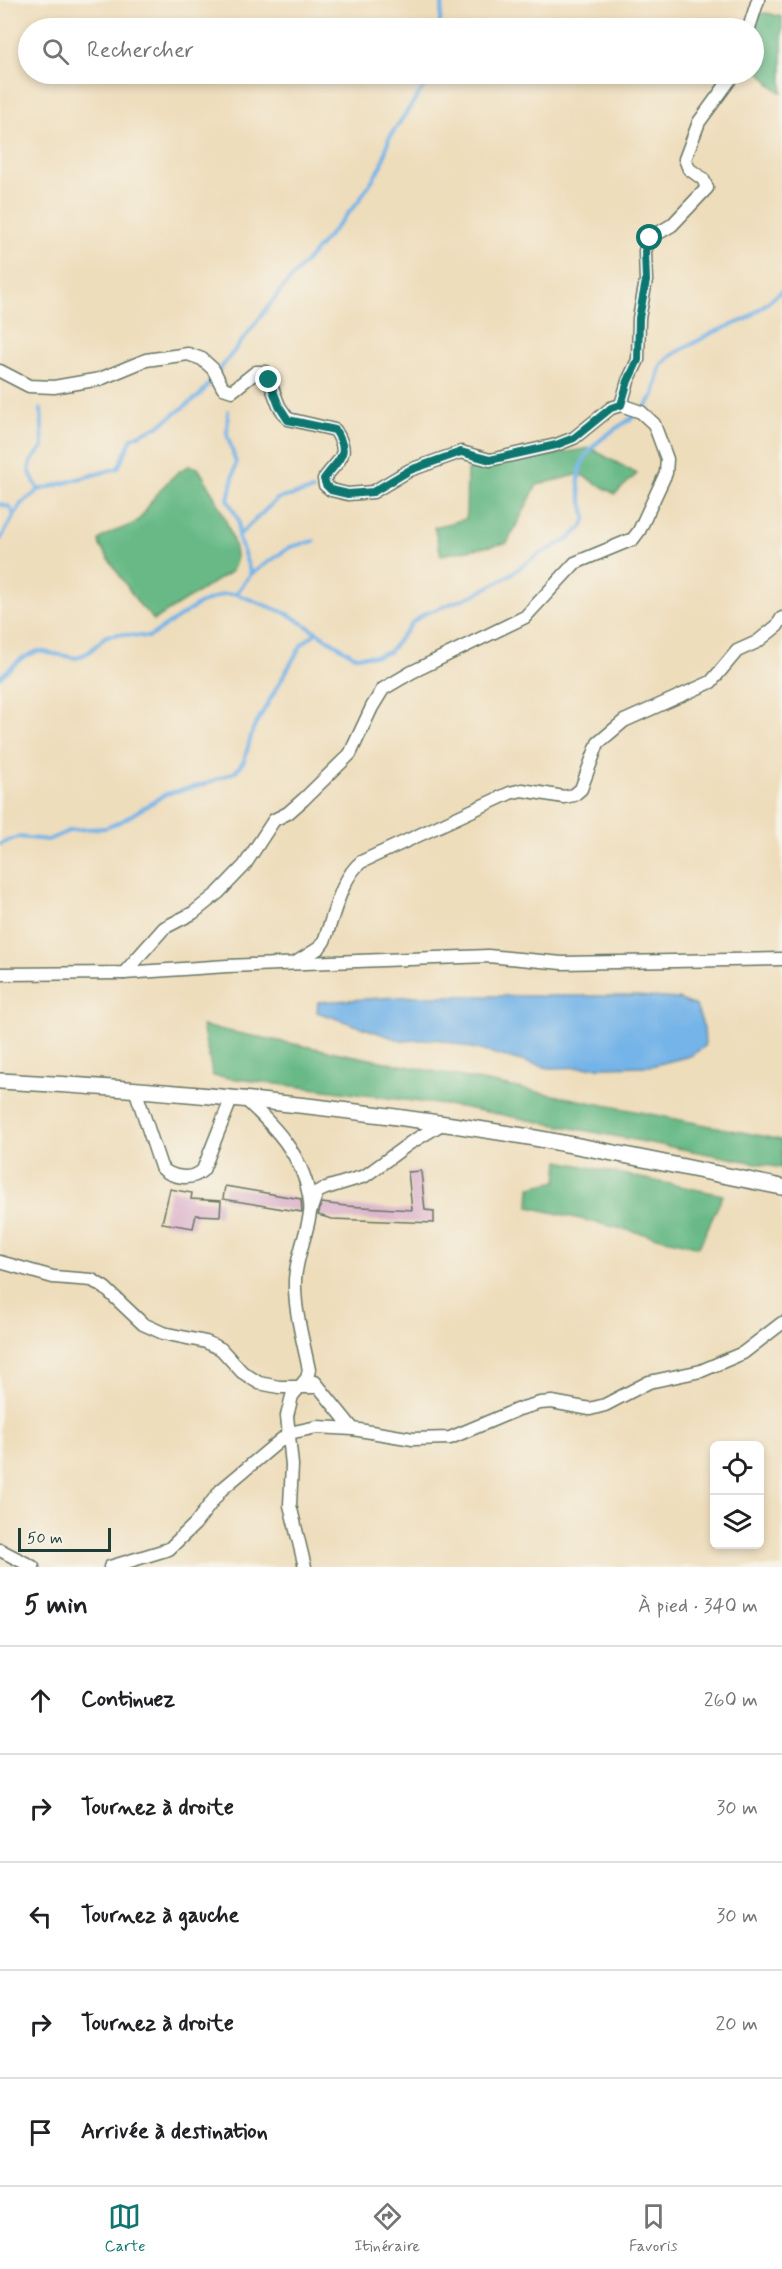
<!DOCTYPE html>
<html lang="fr">
<meta charset="utf-8">
<style>
body{margin:0;font-family:Mynerve,sans-serif;background:#f2f2f2;color:#202124}
.controls{position:absolute;right:18px;bottom:18px;display:grid;overflow:hidden;border-radius:9px;box-shadow:0 3px 9px #0003}
.controls button{width:54px;height:54px;display:grid;place-items:center;padding:0;border:0;border-bottom:2px solid #e0e0e0;background:#fff;color:#202124;font:30px sans-serif}
.scale{position:absolute;left:18px;bottom:15px;width:93px;box-sizing:border-box;padding-left:6px;border:3px solid #1f3d34;border-top:0;font-size:16px;line-height:21px;white-space:nowrap;color:#1f3d34;-webkit-text-stroke:4px #f7f3e8;paint-order:stroke}
.stop{position:absolute;width:18px;height:18px;margin:-14px;border:4px solid #0f766e;border-radius:50%;background:#fff}
.stop.end{background:#0f766e;border-color:#fff;box-shadow:0 2px 6px #0008}
.list{margin:0;padding:0;list-style:none}
h2{display:flex;justify-content:space-between;align-items:center;height:78px;margin:0;padding:0 24px;font-size:26px}
h2 small{font-size:20px;font-weight:400;color:#757577}
.list li{display:grid;grid-template-columns:39px 1fr auto;gap:18px;align-items:center;box-sizing:border-box;height:108px;padding:0 24px;border-top:2px solid #e0e0e0}
.list b{display:block;font-size:22px;white-space:nowrap}
.list em{font-size:20px;font-style:normal;color:#757577}
.icon{flex:none;width:33px;height:33px;fill:none;stroke:currentColor;stroke-width:2;stroke-linecap:round;stroke-linejoin:round}
.map{position:relative;flex:none;width:782px;height:1567px;overflow:hidden}
.search{position:absolute;background:#fff;box-shadow:0 3px 9px #0003;left:18px;right:18px;top:18px;height:66px;display:flex;align-items:center;gap:15px;box-sizing:border-box;padding:0 21px;border-radius:33px;color:#757577;font-size:22px}
.sheet{height:618px;background:#fff}
nav{display:flex;justify-content:space-around;align-items:center;box-sizing:border-box;height:84px;border-top:2px solid #e0e0e0;background:#fff;font-size:16px;color:#757577}
nav a{display:grid;justify-items:center;gap:3px}
nav .on{color:#0f766e}
.map>svg:first-child{display:block}
</style>
<div class="map">
<svg width="782" height="1567" viewBox="0 0 782 1567">
<rect width="100%" height="100%" fill="#f7f3e8"/>
<filter id="ink" filterUnits="userSpaceOnUse"><feTurbulence type="fractalNoise" baseFrequency=".0167" numOctaves="2"/><feDisplacementMap in="SourceGraphic" scale="12" xChannelSelector="R" yChannelSelector="G"/><feConvolveMatrix kernelMatrix="1 2 1 2 8 2 1 2 1" color-interpolation-filters="sRGB"/></filter>
<filter id="wash" filterUnits="userSpaceOnUse"><feTurbulence type="fractalNoise" baseFrequency=".008" numOctaves="4" result="noise"/><feDisplacementMap in="SourceGraphic" scale="24" xChannelSelector="R" yChannelSelector="G"/><feGaussianBlur stdDeviation="1.35" result="paint"/><feColorMatrix in="noise" values="0 0 0 0 0 0 0 0 0 0 0 0 0 0 0 0 0 1.4 0 .05"/><feComposite in="paint" operator="in"/></filter>
<g filter="url(#wash)">
<rect width="100%" height="100%" fill="#edb"/>
<g fill="#68b986" stroke="#447b5d" stroke-width="1.5">
<path d="M767,13L782,17V93L771,85L754,65L753,15Z"/>
<path d="M590,448L637,474L615,494L580,474L537,485L507,543L441,555L434,527L466,519L467,470Z"/>
<path d="M189,466L198,468C211,488 235,533 236,557C236,561 234,567 232,571L154,620L138,603L100,546L99,540C109,530 125,530 137,521C143,517 147,508 151,502C161,489 174,472 189,466Z"/>
<path d="M202,1026L782,1140V1168L461,1107L213,1076Z"/>
<path d="M559,1161L723,1195L699,1247L529,1207L530,1187L557,1181Z"/>
</g>
<path fill="#75b4e8" stroke="#4a788e" stroke-width="1.5" d="M415,996H637L678,999L696,1006L704,1028L705,1046L690,1056L651,1066L549,1068L437,1039L402,1041L317,1012L318,1002Z"/>
<g fill="none" stroke-linecap="round" stroke-linejoin="round">
<g stroke="#75b4e8" stroke-width="4">
<path d="M439,28L443,0"/>
<path d="M644,409L654,395L661,365L672,355L712,333L747,319L782,291"/>
<path d="M228,411L227,434L236,463L228,500L239,521L238,536L251,574L236,594"/>
<path d="M39,490C26,467 25,467 43,447L41,409"/>
<path d="M0,504L10,507L14,516"/>
<path d="M238,536L277,499L313,490"/>
<path d="M0,540L21,504L39,490L118,468L132,438L160,425L200,395L282,289L358,202L382,165L389,138L423,88L428,74"/>
<path d="M251,574L290,547L314,541"/>
<path d="M0,677L22,658L38,651L77,658L89,652L106,636L120,634L149,637L199,604L224,594H236L288,614L354,656H376L389,652L413,622L424,614L476,594L508,576L536,556L569,539L582,527L586,518C584,508 580,497 579,486C575,448 612,432 638,414"/>
<path d="M0,844L18,837L48,840L71,830L105,828L122,821L166,794L205,784L235,772L244,761L253,729L302,644L317,632"/>
</g>
</g>
<g id="blocks">
<g fill="#d8acc8">
<path d="M421,1171L425,1210L434,1211V1223L332,1219L318,1215L322,1203L346,1206L412,1210L408,1172Z"/>
<path d="M225,1186L301,1199L302,1212L223,1199Z"/>
<path d="M170,1189L192,1193L191,1199L221,1201L220,1216L196,1215L193,1228L162,1223Z"/>
</g>
</g>
</g>
<g filter="url(#ink)">
<use href="#blocks" fill-opacity="0" stroke="#677563" stroke-width="1.5"/>
<g fill="none" stroke-linecap="round" stroke-linejoin="round">
<defs>
<g id="minor">
<path d="M749,28L758,0"/>
<path d="M0,371L29,386L54,387L100,379L146,360L188,354L202,359L213,369L223,388L232,391L256,372H266L279,406L288,419L335,430C352,456 338,459 324,479L325,485L331,490L348,494L373,492L410,470L461,452L490,460L556,445L574,438L611,408L621,405L641,412L654,424L667,459L666,473L639,531L633,539L575,563L525,617L412,672L383,689L372,707L350,754L304,799L288,813L274,820L244,866L218,893L193,913L164,928L124,973"/>
<path d="M621,405L628,381L638,360L639,318L646,281L645,251L650,238L672,225L707,188L703,179L689,169L685,159L699,122L734,74"/>
<path d="M295,963L319,948L324,941C334,916 341,878 361,862L510,793L522,790L564,797L574,795L581,789L598,743L624,721L711,682L737,651L757,642L777,626L782,618"/>
<path d="M0,974L124,973L227,966L488,956L562,963L782,959"/>
<path d="M135,1089L161,1167C171,1178 192,1181 203,1170L232,1097"/>
<path d="M244,1098C273,1125 302,1154 309,1195C310,1201 311,1207 310,1213C307,1235 296,1257 295,1280C294,1310 303,1340 309,1370L307,1378L292,1396L287,1416L292,1465L290,1505L305,1567"/>
<path d="M311,1209L317,1192L326,1188L365,1176L410,1143L440,1125"/>
<path d="M0,1262L53,1277L92,1280L105,1288L143,1324L163,1333L206,1342L221,1349L242,1372L259,1383L279,1387H317"/>
<path d="M315,1382L353,1429"/>
<path d="M0,1550L33,1567"/>
<path d="M110,1567L169,1549L195,1524L221,1490L289,1433L317,1427L353,1429L413,1439L450,1438L519,1409L540,1403L552,1402L590,1409L605,1405L649,1382L701,1371L743,1353L782,1323"/>
</g>
<path id="major" d="M0,1081C176,1090 350,1107 523,1136C610,1151 696,1170 782,1187"/>
</defs>
<use href="#minor" stroke="#677563" stroke-width="15"/>
<use href="#major" stroke="#677563" stroke-width="18"/>
<use href="#minor" stroke="#fff" stroke-width="12"/>
<use href="#major" stroke="#fff" stroke-width="15"/>
</g>
</g>
<g fill="none" stroke-linecap="round" stroke-linejoin="round" filter="url(#ink)">
<path stroke="#0f766e" stroke-width="8" d="M269,380L279,406L288,420L335,430C352,455 338,459 324,479L326,485L331,490L348,494L373,492L410,470L461,452L490,460L556,445L574,438L611,408L621,405L628,381L638,360L639,318L646,281L645,251L650,238"/>
</g>
</svg>
<div class="controls">
<button><svg class="icon" aria-label="locate" viewBox="0 0 24 24"><circle cx="12" cy="12" r="6"/><path d="M12 2v4M12 18v4M2 12h4M18 12h4"/></svg></button>
<button><svg class="icon" aria-label="layers" viewBox="0 0 24 24"><path d="M12 4l9 5-9 5-9-5zM3 14l9 5 9-5"/></svg></button>
</div>
<div class="scale">50 m</div>
<div class="stop" style="left:650px;top:238px"></div>
<div class="stop end" style="left:269px;top:380px"></div>
<div class="search"><svg class="icon" aria-label="search" viewBox="0 0 24 24"><circle cx="10" cy="10" r="6"/><path d="M15 15l6 6"/></svg>Rechercher</div>
</div>
<section class="sheet">
<h2>5 min<small>À pied · 340 m</small></h2>
<ul class="list">
<li><svg class="icon" aria-label="ahead" viewBox="0 0 24 24"><path d="M12 20V5M6 11l6-6 6 6"/></svg><div><b>Continuez</b></div><em>260 m</em></li>
<li><svg class="icon" aria-label="right" viewBox="0 0 24 24"><path d="M7 20v-9h11M14 6l5 5-5 5"/></svg><div><b>Tournez à droite</b></div><em>30 m</em></li>
<li><svg class="icon" aria-label="left" viewBox="0 0 24 24"><path d="M17 20v-9H6M10 6l-5 5 5 5"/></svg><div><b>Tournez à gauche</b></div><em>30 m</em></li>
<li><svg class="icon" aria-label="right" viewBox="0 0 24 24"><path d="M7 20v-9h11M14 6l5 5-5 5"/></svg><div><b>Tournez à droite</b></div><em>20 m</em></li>
<li><svg class="icon" aria-label="arrive" viewBox="0 0 24 24"><path d="M6 21V4h12l-3 4 3 4H6"/></svg><div><b>Arrivée à destination</b></div></li>
</ul>
</section>
<nav>
<a class="on"><svg class="icon" aria-label="map" viewBox="0 0 24 24"><path d="M3 6l6-2 6 2 6-2v14l-6 2-6-2-6 2zM9 4v14M15 6v14"/></svg>Carte</a>
<a><svg class="icon" aria-label="directions" viewBox="0 0 24 24"><path d="M12 3l9 9-9 9-9-9zM9 14v-3h6M13 9l2 2-2 2"/></svg>Itinéraire</a>
<a><svg class="icon" aria-label="saved" viewBox="0 0 24 24"><path d="M7 4h10v16l-5-4-5 4z"/></svg>Favoris</a>
</nav>
